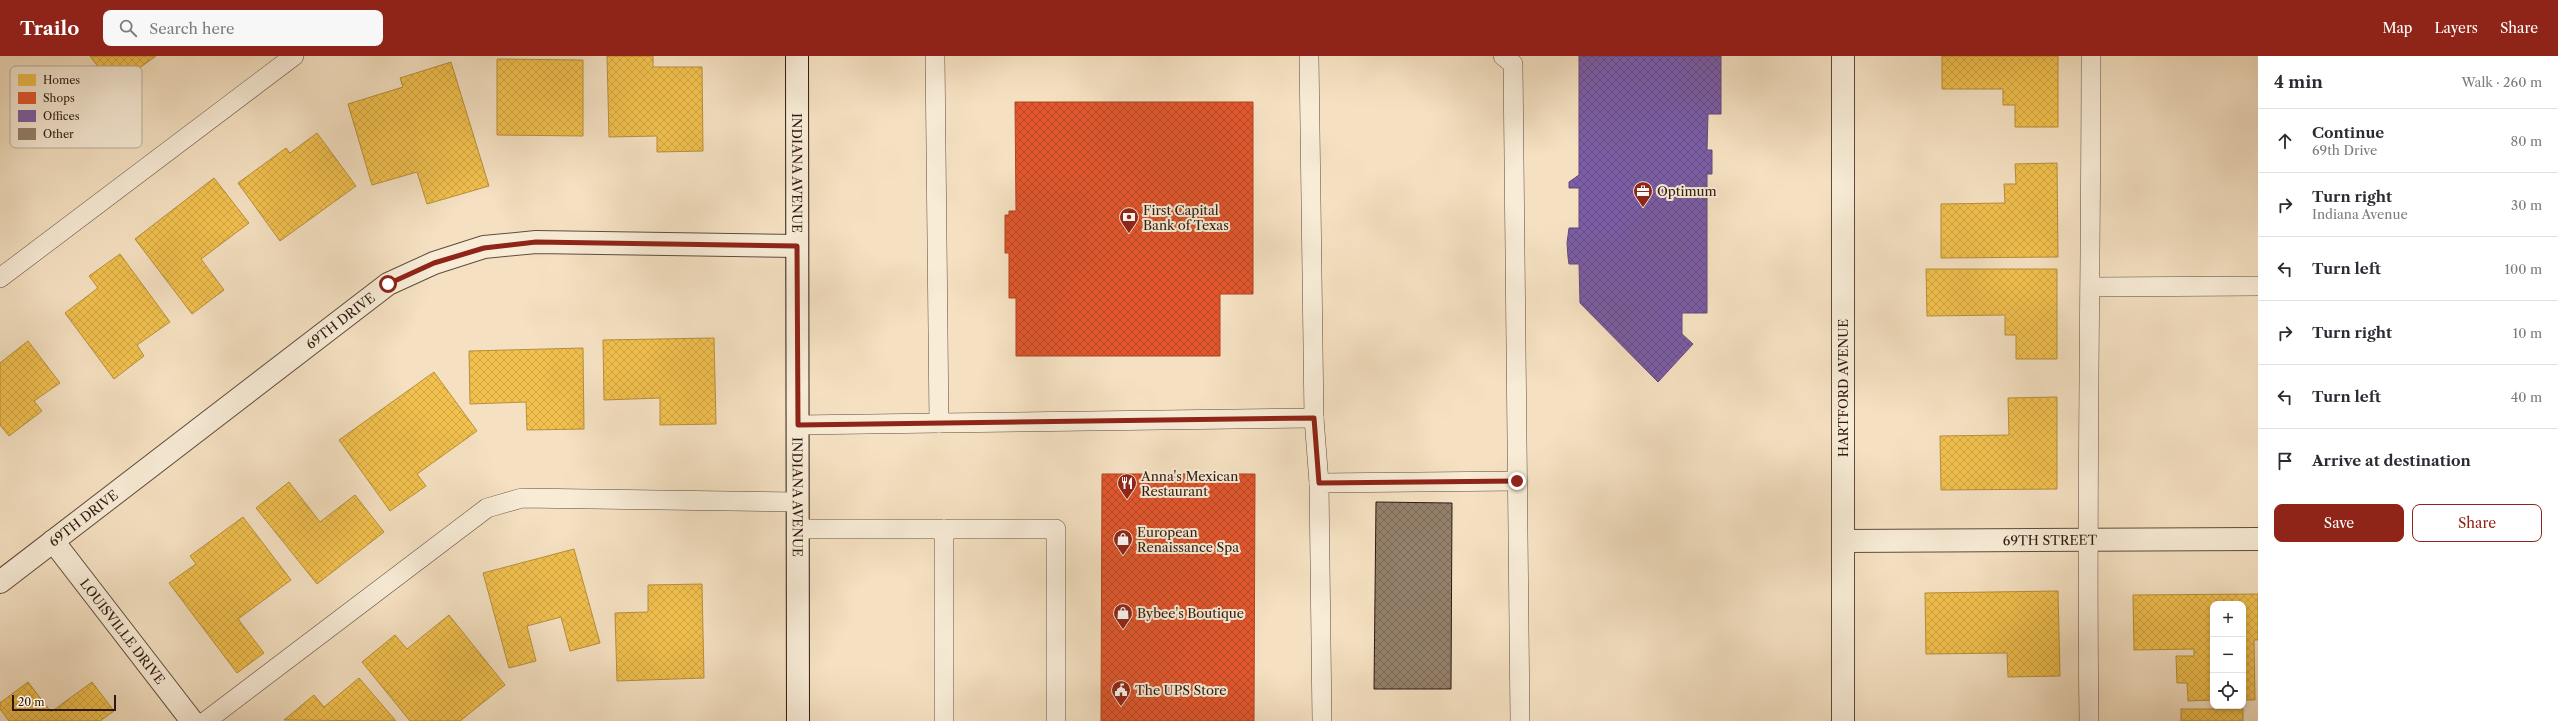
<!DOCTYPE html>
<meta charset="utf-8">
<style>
body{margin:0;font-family:"Libre Caslon Text",serif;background:#f7f7f7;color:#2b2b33}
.controls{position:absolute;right:12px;bottom:12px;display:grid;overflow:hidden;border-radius:8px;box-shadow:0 2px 6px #0003}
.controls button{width:36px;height:36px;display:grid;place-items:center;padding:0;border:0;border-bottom:1px solid #e1e1e2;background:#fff;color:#2b2b33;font:20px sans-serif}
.scale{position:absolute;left:12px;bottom:10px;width:104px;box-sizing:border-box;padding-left:4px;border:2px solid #2e190f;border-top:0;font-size:11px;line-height:14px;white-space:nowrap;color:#2e190f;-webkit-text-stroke:3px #f8ecd7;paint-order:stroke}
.stop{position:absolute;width:12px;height:12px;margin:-9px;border:3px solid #8f2418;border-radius:50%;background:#fff}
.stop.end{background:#8f2418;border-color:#fff;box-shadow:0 1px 4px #0008}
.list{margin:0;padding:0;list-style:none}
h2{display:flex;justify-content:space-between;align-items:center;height:52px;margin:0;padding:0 16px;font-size:17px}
h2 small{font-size:13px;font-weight:400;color:#7c7c81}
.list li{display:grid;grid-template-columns:26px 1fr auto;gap:12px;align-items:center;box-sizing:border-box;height:64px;padding:0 16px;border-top:1px solid #e1e1e2}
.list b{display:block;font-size:15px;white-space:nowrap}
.list p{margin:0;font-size:13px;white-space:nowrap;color:#7c7c81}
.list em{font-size:13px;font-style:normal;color:#7c7c81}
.actions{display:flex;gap:8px;padding:12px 16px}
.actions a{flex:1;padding:9px 0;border:1px solid #8f2418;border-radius:8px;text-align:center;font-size:14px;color:#8f2418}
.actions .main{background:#8f2418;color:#fff}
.icon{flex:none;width:22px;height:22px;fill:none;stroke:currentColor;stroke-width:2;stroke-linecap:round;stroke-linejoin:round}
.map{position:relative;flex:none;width:2258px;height:665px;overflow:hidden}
header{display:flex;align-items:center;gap:24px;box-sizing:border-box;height:56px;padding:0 20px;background:#8f2418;color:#fff}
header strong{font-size:19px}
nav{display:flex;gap:22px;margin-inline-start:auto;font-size:14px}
.search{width:280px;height:36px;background:#f7f7f7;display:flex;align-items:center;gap:10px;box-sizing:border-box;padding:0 14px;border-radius:8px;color:#7c7c81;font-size:15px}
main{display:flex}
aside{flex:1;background:#fff}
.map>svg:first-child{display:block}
</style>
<header>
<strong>Trailo</strong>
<div class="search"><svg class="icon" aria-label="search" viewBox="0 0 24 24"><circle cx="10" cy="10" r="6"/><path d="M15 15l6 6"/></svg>Search here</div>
<nav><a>Map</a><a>Layers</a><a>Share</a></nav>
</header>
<main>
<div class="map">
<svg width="2258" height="665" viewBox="0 0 2258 665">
<defs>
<pattern id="homes-cross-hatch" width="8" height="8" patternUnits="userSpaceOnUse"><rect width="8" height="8" fill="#f2c14e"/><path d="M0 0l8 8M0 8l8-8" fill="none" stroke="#d0a543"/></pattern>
<pattern id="shops-cross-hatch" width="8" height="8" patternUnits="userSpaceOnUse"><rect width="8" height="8" fill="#e4572e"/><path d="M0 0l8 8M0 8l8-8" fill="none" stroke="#b94726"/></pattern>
<pattern id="offices-cross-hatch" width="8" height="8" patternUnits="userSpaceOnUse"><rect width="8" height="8" fill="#7b5ea7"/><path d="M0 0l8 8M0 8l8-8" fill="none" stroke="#654d86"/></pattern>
<pattern id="building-cross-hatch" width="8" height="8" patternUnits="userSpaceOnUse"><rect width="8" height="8" fill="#95816c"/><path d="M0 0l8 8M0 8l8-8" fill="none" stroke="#7a6957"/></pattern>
</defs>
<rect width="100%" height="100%" fill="#f5e1c2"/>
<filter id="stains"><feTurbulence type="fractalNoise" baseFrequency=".005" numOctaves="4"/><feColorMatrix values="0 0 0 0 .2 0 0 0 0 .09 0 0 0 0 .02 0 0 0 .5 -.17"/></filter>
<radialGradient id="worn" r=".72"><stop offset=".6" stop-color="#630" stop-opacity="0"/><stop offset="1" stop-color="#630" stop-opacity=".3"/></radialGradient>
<g fill="url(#homes-cross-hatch)" stroke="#b78f3b">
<path d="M90,0H156L113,31Z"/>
<path d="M607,0H653V11H702L703,95L657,96V80L609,81Z"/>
<path d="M1942,0H2058V71H2015V49H2003V33H1942Z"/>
<path d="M497,3L583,4V80L497,79Z"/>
<path d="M451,6L489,130L427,148L417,116L372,129L348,48L403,31L400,22Z"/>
<path d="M317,77L356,130L280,185L238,127L286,92L290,97Z"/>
<path d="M2057,107L2058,201L1941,202V148L2005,147L2004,128H2016L2015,108Z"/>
<path d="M214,122L249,167L201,203L224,234L192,258L135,183Z"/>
<path d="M120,198L170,266L137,289L144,300L114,323L65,257L98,232L89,220Z"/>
<path d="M1926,213H2057V303H2016V279H2005V259L1927,260Z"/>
<path d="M714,282L716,368L660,369V342L604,344L603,284Z"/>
<path d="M28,285L60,327L34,345L42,355L9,380L0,369V307Z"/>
<path d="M583,292L584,373L527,374L526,346L470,348L469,295Z"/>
<path d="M434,316L477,375L417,418L426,430L390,455L339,384Z"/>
<path d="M2057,341V433L1941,434L1940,380L2009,379L2008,342Z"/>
<path d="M289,426L320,466L355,439L384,476L317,528L256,452Z"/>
<path d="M243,461L291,524L238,563L264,597L237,617L169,527L196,508L190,500Z"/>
<path d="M574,493L600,587L570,595L561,561L527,570L536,605L509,612L483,517Z"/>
<path d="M702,528L704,622L617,625L615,557L648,556V529Z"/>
<path d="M2058,535L2060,620L2008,621L2007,597L1926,598L1925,537Z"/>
<path d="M2258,538V584H2254L2255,644H2243V548H2213V644L2188,645L2187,627H2177L2176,600H2194V593L2134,594L2133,539Z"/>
<path d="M449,559L505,629L460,665H410L362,606L395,579L407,593Z"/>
<path d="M359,622L396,665L284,664L314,639L324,651Z"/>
<path d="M28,626L51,656L92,626L114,655L100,665H9L0,653V647Z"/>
<rect x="2181" y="653" width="62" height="12"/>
</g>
<g fill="url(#shops-cross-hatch)" stroke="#ad4425">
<path d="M1015,46H1253V238H1220V300H1016V242H1009V197H1005V159H1009V155H1016Z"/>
<path d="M1102,418H1255L1254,665H1101Z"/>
</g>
<path fill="url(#offices-cross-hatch)" stroke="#644979" d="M1579,0H1721V58H1708L1707,94H1712V118H1707V257H1682V278L1693,288L1658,326L1580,247L1579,208H1569L1568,201L1567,187L1569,172H1579V132H1569V126L1579,119Z"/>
<path fill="url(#building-cross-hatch)" stroke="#2e190f" d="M1376,446L1452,447L1451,633H1374Z"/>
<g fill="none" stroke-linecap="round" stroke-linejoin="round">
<defs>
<g id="lane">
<path d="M1503,0L1513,8L1520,665"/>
<path d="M0,222L294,0"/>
<path d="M2091,231L2258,230"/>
<path d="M1314,362L1319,427"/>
<path d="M939,367L1314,362L1309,0"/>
<path d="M798,369L939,367L935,0"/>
<path d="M798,473H1056V665"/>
<path d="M944,473V665"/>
<path d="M206,665L487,452L522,442L797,446"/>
<path d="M1322,665L1319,427L1517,425"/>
<path d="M2089,665C2086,443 2091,222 2091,0"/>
</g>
<g id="street">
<path id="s1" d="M53,485L192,665"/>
<path id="s2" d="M1843,485L2258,483"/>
<path id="s3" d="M0,526L388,228L434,207L484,191L536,186L797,190"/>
<path d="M1843,665V0"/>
</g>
<g id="secondary">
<path id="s4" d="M797,0L798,665"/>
</g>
</defs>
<use href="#lane" stroke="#604b3c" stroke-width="20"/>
<use href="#street" stroke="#604b3c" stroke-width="24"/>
<use href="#secondary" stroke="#2e190f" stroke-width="24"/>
<use href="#lane" stroke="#f8ecd7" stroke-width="19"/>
<use href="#street" stroke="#f8ecd7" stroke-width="22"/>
<use href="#secondary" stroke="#f8ecd7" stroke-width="22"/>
</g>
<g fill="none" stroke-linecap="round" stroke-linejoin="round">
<path stroke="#8f2418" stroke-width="5" d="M388,228L434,207L484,192L536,186L797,190L798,369L1314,362L1319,427L1517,425"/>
</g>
<defs>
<symbol id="office-pin" viewBox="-11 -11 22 30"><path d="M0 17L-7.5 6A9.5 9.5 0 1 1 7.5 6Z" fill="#8f2418" stroke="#f8ecd7"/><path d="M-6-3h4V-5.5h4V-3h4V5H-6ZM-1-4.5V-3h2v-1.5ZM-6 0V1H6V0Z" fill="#fff"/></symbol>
<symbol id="bank-pin" viewBox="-11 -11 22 30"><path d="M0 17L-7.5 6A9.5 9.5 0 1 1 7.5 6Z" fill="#8f2418" stroke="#f8ecd7"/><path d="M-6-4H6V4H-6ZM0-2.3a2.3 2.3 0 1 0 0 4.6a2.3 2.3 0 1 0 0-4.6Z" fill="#fff"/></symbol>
<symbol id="restaurant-pin" viewBox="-11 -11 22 30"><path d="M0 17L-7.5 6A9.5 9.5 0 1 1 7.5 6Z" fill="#8f2418" stroke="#f8ecd7"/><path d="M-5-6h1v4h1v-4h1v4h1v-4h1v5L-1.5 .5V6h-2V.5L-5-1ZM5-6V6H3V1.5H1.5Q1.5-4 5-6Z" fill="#fff"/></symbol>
<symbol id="shop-pin" viewBox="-11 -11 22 30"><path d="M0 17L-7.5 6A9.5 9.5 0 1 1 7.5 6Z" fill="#8f2418" stroke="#f8ecd7"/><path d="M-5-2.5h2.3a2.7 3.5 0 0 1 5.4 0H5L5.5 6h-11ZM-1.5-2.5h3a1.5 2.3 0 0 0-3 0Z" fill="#fff"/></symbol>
<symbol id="civic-pin" viewBox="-11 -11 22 30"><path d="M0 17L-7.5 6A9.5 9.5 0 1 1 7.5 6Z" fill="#8f2418" stroke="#f8ecd7"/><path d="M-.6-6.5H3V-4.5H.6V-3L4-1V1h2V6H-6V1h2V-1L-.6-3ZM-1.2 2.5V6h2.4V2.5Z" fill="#fff"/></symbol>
</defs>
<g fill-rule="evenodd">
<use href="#office-pin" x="1632" y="124" width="22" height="30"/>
<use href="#bank-pin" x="1118" y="150" width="22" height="30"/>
<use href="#restaurant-pin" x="1116" y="416" width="22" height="30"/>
<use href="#shop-pin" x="1112" y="472" width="22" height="30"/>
<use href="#shop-pin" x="1112" y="546" width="22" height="30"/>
<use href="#civic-pin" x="1110" y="623" width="22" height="30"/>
</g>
<g text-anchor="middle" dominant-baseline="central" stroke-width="4" stroke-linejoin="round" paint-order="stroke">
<g font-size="13" fill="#2e190f" stroke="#f8ecd7">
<text stroke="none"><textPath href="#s4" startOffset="117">INDIANA AVENUE</textPath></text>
<text stroke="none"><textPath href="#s3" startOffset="429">69TH DRIVE</textPath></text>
<text transform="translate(1843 332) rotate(-90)">HARTFORD AVENUE</text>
<text stroke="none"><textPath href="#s4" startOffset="441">INDIANA AVENUE</textPath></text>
<text stroke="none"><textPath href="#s3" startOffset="105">69TH DRIVE</textPath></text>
<text stroke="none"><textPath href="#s2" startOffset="207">69TH STREET</textPath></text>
<text stroke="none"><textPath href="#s1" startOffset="114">LOUISVILLE DRIVE</textPath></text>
</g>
<g font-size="13" fill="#2e190f" stroke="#f8ecd7" text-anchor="start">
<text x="1657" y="135">Optimum</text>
<text x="1143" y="154">First Capital<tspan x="1143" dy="15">Bank of Texas</tspan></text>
<text x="1141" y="420">Anna's Mexican<tspan x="1141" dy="15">Restaurant</tspan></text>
<text x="1137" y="476">European<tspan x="1137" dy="15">Renaissance Spa</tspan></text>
<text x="1137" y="557">Bybee's Boutique</text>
<text x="1135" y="634">The UPS Store</text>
</g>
</g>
<rect x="10" y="10" width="132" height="82" rx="6" fill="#f8ecd7" stroke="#bbad9b" stroke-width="1"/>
<rect x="18" y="18" width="18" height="12" fill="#f2c14e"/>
<rect x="18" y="36" width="18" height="12" fill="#e4572e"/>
<rect x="18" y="54" width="18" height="12" fill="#7b5ea7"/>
<rect x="18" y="72" width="18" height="12" fill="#95816c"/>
<g font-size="11" fill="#2e190f">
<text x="43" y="28">Homes</text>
<text x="43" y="46">Shops</text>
<text x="43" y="64">Offices</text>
<text x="43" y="82">Other</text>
</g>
<rect width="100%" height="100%" filter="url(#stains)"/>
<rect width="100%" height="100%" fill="url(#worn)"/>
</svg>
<div class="controls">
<button>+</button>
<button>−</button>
<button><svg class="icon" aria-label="locate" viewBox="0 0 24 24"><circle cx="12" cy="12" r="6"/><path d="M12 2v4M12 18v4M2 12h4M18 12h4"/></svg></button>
</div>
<div class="scale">20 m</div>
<div class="stop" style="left:388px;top:228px"></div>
<div class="stop end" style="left:1517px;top:425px"></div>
</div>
<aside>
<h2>4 min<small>Walk · 260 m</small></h2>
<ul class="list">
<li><svg class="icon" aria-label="ahead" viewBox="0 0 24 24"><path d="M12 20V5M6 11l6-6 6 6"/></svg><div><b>Continue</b><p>69th Drive</p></div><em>80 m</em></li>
<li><svg class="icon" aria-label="right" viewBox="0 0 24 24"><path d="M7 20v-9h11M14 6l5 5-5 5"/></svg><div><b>Turn right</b><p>Indiana Avenue</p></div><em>30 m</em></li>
<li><svg class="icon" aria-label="left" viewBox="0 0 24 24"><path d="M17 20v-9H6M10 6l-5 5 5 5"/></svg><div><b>Turn left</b></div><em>100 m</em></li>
<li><svg class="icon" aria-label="right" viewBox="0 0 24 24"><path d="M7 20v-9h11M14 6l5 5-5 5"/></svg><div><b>Turn right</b></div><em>10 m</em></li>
<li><svg class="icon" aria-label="left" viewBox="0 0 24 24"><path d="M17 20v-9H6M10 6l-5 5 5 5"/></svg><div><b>Turn left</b></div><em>40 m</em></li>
<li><svg class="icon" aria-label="arrive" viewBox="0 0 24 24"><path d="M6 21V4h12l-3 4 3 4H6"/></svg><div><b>Arrive at destination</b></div></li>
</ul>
<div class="actions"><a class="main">Save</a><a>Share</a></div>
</aside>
</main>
